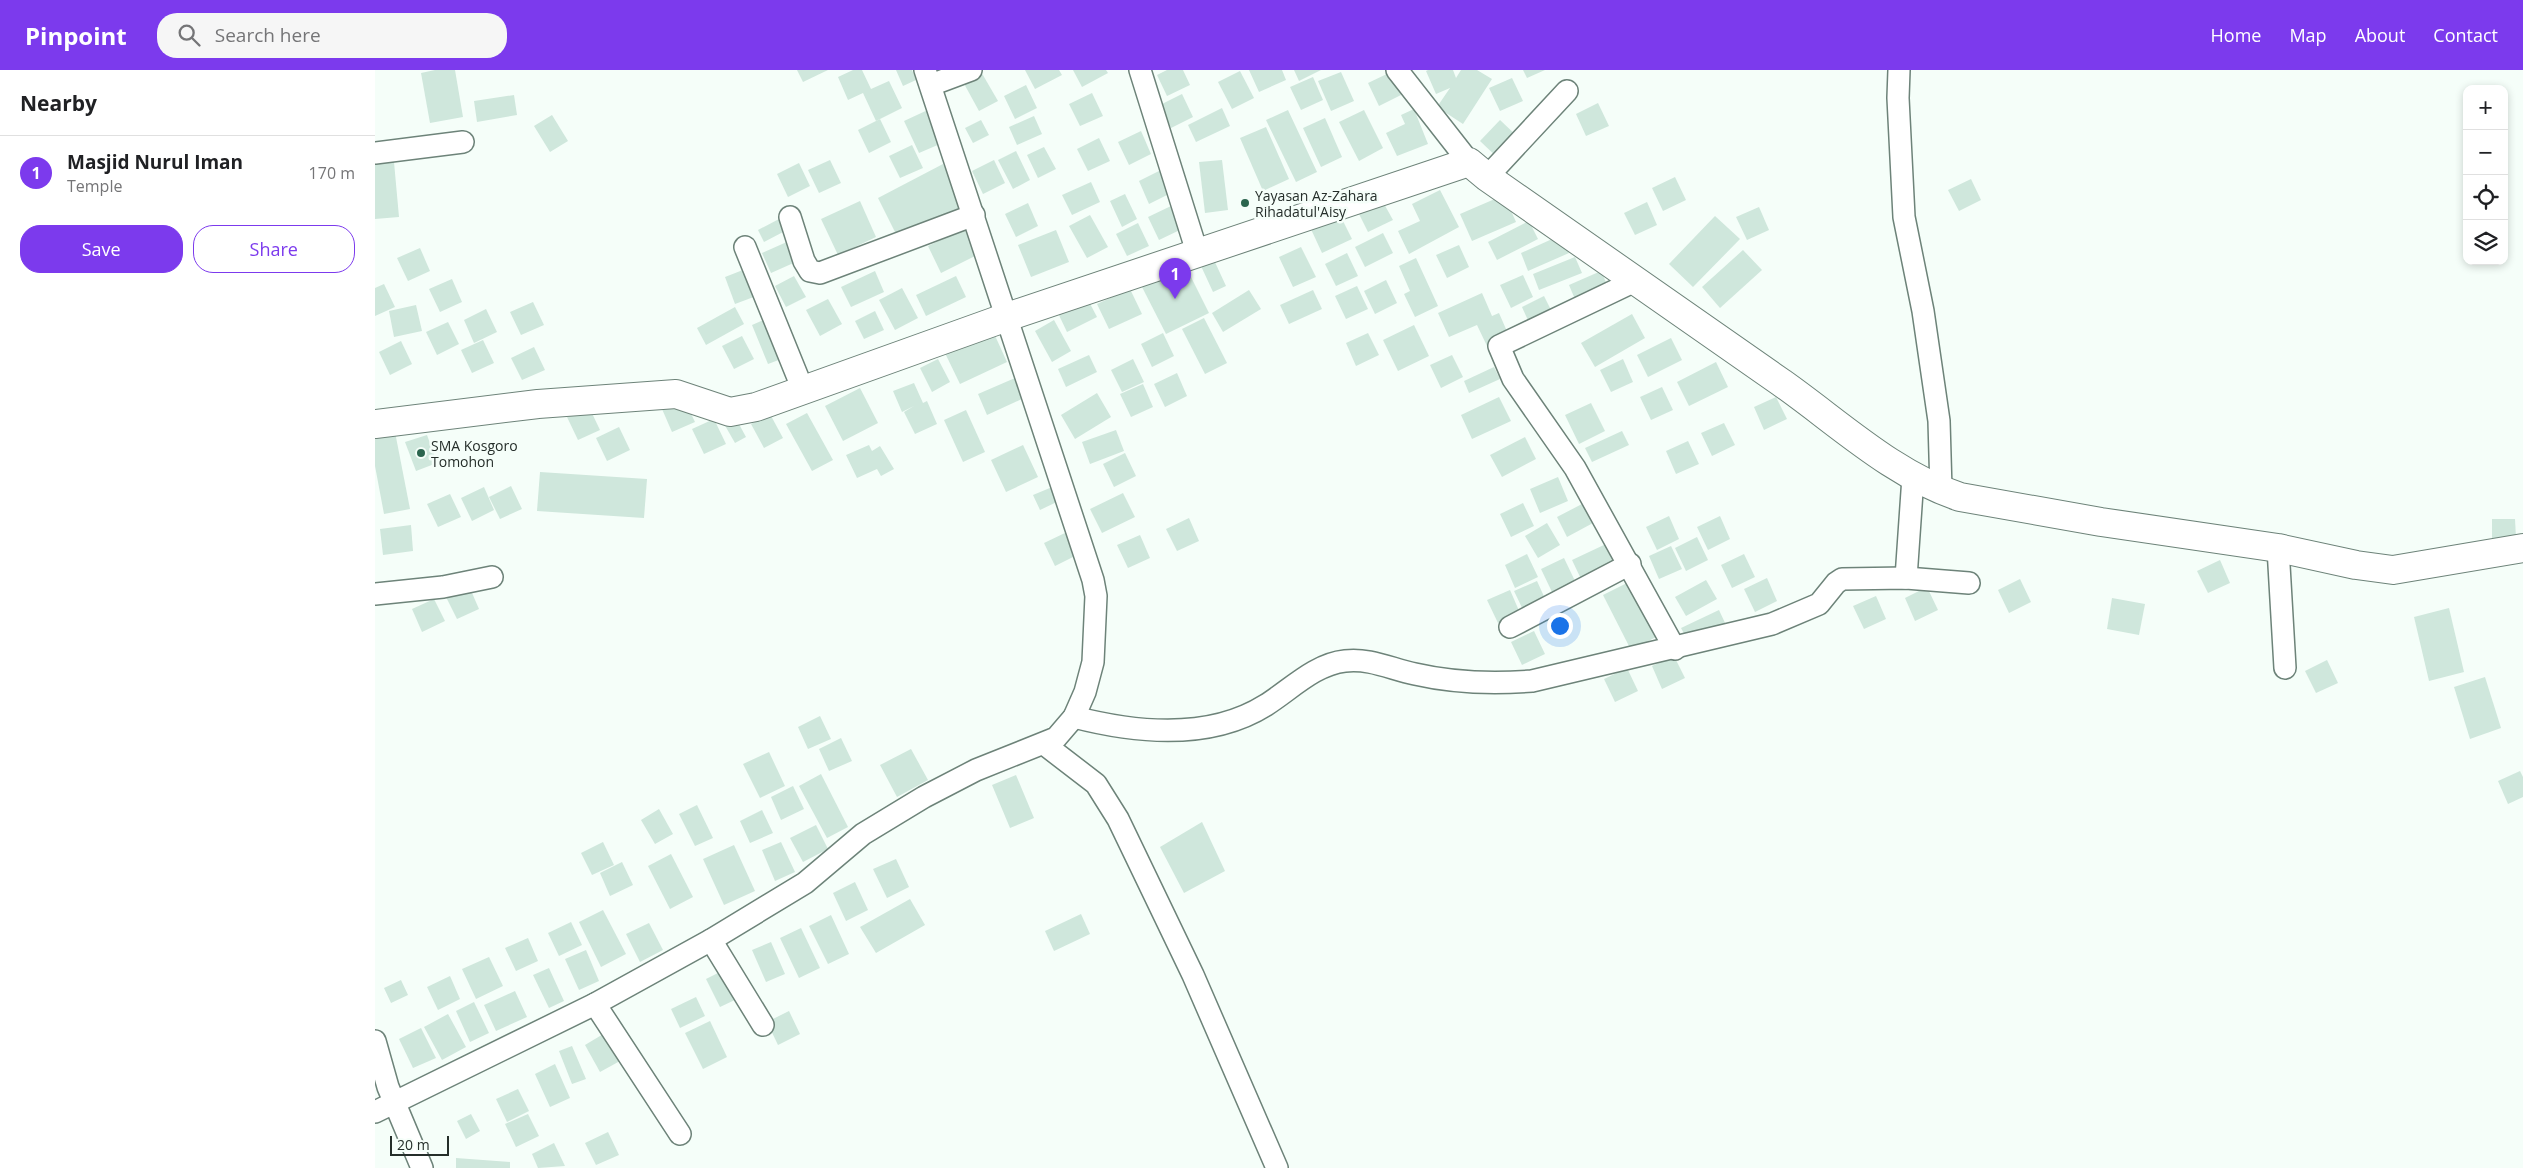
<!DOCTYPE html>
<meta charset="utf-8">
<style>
body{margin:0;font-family:"Open Sans",sans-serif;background:#f6f6f6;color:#202124}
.controls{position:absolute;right:15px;top:15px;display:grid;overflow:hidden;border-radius:10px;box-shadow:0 2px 8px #0003}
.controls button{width:45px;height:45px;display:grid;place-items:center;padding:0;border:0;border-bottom:1px solid #e0e0e0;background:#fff;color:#202124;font:25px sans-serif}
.scale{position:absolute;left:15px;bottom:12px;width:59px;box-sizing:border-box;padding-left:5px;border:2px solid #252e2a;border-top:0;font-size:14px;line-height:18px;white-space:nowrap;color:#252e2a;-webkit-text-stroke:4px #f5fef9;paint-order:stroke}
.you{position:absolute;left:1184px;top:555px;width:18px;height:18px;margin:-12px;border:4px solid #fff;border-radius:50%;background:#1a73e8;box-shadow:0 0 0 8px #1a73e833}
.badge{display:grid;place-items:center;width:32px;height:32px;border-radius:50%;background:#7c3aed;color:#fff;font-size:16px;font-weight:700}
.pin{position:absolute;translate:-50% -41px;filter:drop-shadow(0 1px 2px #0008)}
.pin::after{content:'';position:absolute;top:26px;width:18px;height:15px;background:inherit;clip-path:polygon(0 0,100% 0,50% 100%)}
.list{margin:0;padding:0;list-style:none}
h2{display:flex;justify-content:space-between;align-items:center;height:65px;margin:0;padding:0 20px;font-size:21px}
h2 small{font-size:16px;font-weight:400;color:#757577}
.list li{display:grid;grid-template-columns:32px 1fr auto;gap:15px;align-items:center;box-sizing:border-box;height:75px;padding:0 20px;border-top:1px solid #e0e0e0}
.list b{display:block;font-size:19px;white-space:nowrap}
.list p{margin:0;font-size:16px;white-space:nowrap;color:#757577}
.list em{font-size:16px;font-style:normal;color:#757577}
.actions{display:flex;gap:10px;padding:15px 20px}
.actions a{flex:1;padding:11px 0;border:1px solid #7c3aed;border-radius:20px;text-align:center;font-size:18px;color:#7c3aed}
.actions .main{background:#7c3aed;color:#fff}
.icon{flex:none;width:28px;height:28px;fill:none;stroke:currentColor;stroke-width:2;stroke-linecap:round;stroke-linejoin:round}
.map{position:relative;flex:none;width:2148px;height:1098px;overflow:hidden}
header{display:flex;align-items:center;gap:30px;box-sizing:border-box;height:70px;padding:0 25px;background:#7c3aed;color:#fff}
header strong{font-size:24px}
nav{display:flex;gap:28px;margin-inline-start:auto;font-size:18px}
.search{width:350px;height:45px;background:#f6f6f6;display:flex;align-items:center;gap:12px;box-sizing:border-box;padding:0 18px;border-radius:20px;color:#757577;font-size:19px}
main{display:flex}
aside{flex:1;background:#fff}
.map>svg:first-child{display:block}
</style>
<header>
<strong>Pinpoint</strong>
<div class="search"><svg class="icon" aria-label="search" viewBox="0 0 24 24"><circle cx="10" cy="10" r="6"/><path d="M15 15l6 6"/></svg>Search here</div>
<nav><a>Home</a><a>Map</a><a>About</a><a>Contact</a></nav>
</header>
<main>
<aside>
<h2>Nearby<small></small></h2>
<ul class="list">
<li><span class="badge">1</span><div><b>Masjid Nurul Iman</b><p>Temple</p></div><em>170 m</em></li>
</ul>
<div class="actions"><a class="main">Save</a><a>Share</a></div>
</aside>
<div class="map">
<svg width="2148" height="1098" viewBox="0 0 2148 1098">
<rect width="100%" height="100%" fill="#f5fef9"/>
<g fill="#cfe7dc">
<path d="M60,0H80L88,47L55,53L46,3Z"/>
<path d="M422,0H453L428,12Z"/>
<path d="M478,0H487L496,19L514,11L527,38L501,51L488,23L473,30L463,7Z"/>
<path d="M521,0H537L541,10L528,16Z"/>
<path d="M605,0L623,31L604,41L587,10Z"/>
<path d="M650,0H684L687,5L660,19Z"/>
<path d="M698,0H731L733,3L707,17Z"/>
<path d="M792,0H808L815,15L792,26L782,5Z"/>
<path d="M874,0H907L911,10L884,22Z"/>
<path d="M919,0H946L924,11Z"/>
<path d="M1053,0H1078L1081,8L1086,0H1102L1117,9L1088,54L1062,37L1075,18L1061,24L1051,1Z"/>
<path d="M1148,0H1170L1152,8Z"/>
<path d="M865,1L879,28L857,39L843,12Z"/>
<path d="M966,2L979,31L956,41L943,11Z"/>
<path d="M1016,2L1026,25L1004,36L993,13Z"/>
<path d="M938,7L948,30L926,40L915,17Z"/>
<path d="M1137,8L1148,31L1125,41L1114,18Z"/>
<path d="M651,15L662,38L640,49L629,26Z"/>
<path d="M717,23L728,46L705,56L694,34Z"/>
<path d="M807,24L818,47L796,58L785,35Z"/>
<path d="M139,25L142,45L102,52L99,31Z"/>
<path d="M1223,33L1234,56L1211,66L1201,44Z"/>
<path d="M557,38L572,71L544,83L529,51Z"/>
<path d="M847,38L855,56L821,72L813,55Z"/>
<path d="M1039,39L1053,74L1022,86L1011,63L1030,54L1026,45Z"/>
<path d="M913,40L942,102L921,112L891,50Z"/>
<path d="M989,40L1008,78L984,91L964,52Z"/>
<path d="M177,45L193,71L175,82L159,56Z"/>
<path d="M659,46L667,64L642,75L634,57Z"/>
<path d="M950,48L967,87L946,97L928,58Z"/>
<path d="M505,49L516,72L494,83L483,60Z"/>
<path d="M606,50L614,65L598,73L590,58Z"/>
<path d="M1125,50L1145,69L1125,90L1105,71Z"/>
<path d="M891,57L914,109L888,121L865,68Z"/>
<path d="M766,61L776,84L754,95L743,72Z"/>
<path d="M724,68L735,91L713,101L702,79Z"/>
<path d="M537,75L548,98L525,108L514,86Z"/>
<path d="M669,77L681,99L663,108L652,85Z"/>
<path d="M641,81L655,110L638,119L623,90Z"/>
<path d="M455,90L466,113L444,123L433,100Z"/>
<path d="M619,90L630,113L608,124L597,101Z"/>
<path d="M847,90L853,140L830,143L824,92Z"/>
<path d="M19,92L24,147L0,149V94Z"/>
<path d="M424,93L435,116L413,127L402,104Z"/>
<path d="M568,94L590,136L524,170L503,128Z"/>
<path d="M786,100L796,123L774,134L764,111Z"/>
<path d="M1300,107L1311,130L1288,141L1277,118Z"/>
<path d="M1596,109L1606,130L1584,141L1573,120Z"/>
<path d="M716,112L725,132L697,145L687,125Z"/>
<path d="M1065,120L1084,157L1034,184L1023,161L1045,151L1037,134Z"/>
<path d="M750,124L762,149L747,157L735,131Z"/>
<path d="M1129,125L1141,152L1097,171L1085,144Z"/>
<path d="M485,131L501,167L463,185L446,149Z"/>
<path d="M1008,132L1018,150L993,162L984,144Z"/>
<path d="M1272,132L1282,155L1260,165L1249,143Z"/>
<path d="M653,133L663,156L641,167L630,144Z"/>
<path d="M796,136L807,159L784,170L773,147Z"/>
<path d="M1384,137L1394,160L1372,170L1361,147Z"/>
<path d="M964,143L977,169L947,183L935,157Z"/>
<path d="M715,145L733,177L712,188L694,156Z"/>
<path d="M1340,146L1365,169L1318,217L1294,194Z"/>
<path d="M404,149L410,161L389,172L383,160Z"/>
<path d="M1154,151L1163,169L1122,190L1113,172Z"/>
<path d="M763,153L774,176L752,186L741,164Z"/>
<path d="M595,156L608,182L566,203L553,176Z"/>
<path d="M681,160L694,192L656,207L643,175Z"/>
<path d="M1008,163L1018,183L990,197L980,177Z"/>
<path d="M1186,165L1194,183L1153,201L1146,183Z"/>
<path d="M414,171L423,191L396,203L387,183Z"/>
<path d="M1084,175L1094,197L1072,208L1061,185Z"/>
<path d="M926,177L941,207L918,217L904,187Z"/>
<path d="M45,178L55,201L33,211L22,188Z"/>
<path d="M1368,180L1387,200L1345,238L1327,217Z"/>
<path d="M972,183L983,206L961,216L950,194Z"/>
<path d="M1200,187L1207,203L1164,220L1158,204Z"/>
<path d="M1041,188L1063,236L1040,247L1029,224L1035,221L1024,196Z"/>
<path d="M839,190L851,216L838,222L826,196Z"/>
<path d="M809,193L834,243L791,264L766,215Z"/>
<path d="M373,198L384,225L360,234L350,207Z"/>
<path d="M500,201L509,222L476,237L466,217Z"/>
<path d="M1226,201L1234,219L1202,234L1194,215Z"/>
<path d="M1148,205L1158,227L1136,238L1125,215Z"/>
<path d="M419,206L431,227L411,237L400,216Z"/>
<path d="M581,206L591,227L551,246L541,225Z"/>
<path d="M77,209L87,232L65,242L54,219Z"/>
<path d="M1011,210L1022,233L1000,244L989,221Z"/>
<path d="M9,214L20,237L0,246V218Z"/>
<path d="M982,216L993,239L971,249L960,226Z"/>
<path d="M527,218L543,248L520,260L504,230Z"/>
<path d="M755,219L767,244L734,259L722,234Z"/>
<path d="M874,220L886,239L848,262L837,243Z"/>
<path d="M938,220L947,239L914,254L905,235Z"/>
<path d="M1107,223L1117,246L1124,243L1134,266L1112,276L1102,255L1074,267L1063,243Z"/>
<path d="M711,226L722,247L692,262L682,241Z"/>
<path d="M1169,226L1179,246L1156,257L1147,237Z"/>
<path d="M453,229L467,254L445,266L431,240Z"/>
<path d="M158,232L169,255L146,265L135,242Z"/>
<path d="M41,235L47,261L19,267L14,241Z"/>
<path d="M360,237L369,254L331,275L322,258Z"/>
<path d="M111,239L122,262L99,273L89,250Z"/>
<path d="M500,241L509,260L489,269L480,251Z"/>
<path d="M1257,244L1270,268L1220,297L1206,273Z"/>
<path d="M393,248L409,288L393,294L377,255Z"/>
<path d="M829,248L852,293L830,304L807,259Z"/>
<path d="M679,250L696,281L677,292L660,261Z"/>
<path d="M73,252L84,274L62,285L51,262Z"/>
<path d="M1039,255L1054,286L1023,301L1008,270Z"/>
<path d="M617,259L632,292L585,314L569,281Z"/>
<path d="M788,263L799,286L777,297L766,274Z"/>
<path d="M993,263L1004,285L981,296L971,273Z"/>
<path d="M367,266L379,289L359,299L347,276Z"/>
<path d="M1296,268L1307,290L1273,307L1262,285Z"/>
<path d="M108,270L119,293L97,303L86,280Z"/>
<path d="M26,271L37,294L15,305L4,282Z"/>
<path d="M159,277L170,300L147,310L136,288Z"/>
<path d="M714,285L722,302L691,317L683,299Z"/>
<path d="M1077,285L1088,307L1066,318L1055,295Z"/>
<path d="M563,289L575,312L557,322L545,298Z"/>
<path d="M758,289L769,312L747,322L736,300Z"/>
<path d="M1248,289L1258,312L1236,322L1225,300Z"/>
<path d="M1341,292L1353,317L1314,336L1302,312Z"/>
<path d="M1119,297L1125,309L1094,323L1089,311Z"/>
<path d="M802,303L812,326L790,337L779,314Z"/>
<path d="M640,308L649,328L612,345L603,324Z"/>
<path d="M539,313L548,333L552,331L562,354L540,364L529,342L539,336L527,342L518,321Z"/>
<path d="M768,314L778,337L756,347L745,324Z"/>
<path d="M1287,317L1298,340L1276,350L1265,327Z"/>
<path d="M485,318L503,353L468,371L450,336Z"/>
<path d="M722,323L736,347L700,369L686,345Z"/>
<path d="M1124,327L1136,351L1097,369L1086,345Z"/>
<path d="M1401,327L1412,349L1389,360L1379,337Z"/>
<path d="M309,329L320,352L297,362L287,339Z"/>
<path d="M1216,333L1230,361L1204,374L1190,345Z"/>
<path d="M214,337L225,360L203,370L192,347Z"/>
<path d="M591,340L610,382L588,392L569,350Z"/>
<path d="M432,343L458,390L437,401L411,354Z"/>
<path d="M395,344L408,368L389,378L376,354Z"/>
<path d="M359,345L371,367L360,373L348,352Z"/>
<path d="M339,349L351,374L329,384L317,359Z"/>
<path d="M1349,353L1360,375L1337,386L1326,363Z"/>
<path d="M244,357L255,380L232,391L221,368Z"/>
<path d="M741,360L749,381L715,394L707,372Z"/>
<path d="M1247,361L1254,375L1217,392L1210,378Z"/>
<path d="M20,362L35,439L9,444L0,396V366Z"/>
<path d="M52,365L62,393L41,401L30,372Z"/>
<path d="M1150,367L1161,389L1127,407L1115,385Z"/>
<path d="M1313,371L1324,394L1301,404L1291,381Z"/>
<path d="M494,375L497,381L505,376L519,399L506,406L502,399L482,408L471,385Z"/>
<path d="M648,375L663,407L631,422L616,390Z"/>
<path d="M750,383L761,406L739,417L728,394Z"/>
<path d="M165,402L272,409L269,448L162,441Z"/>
<path d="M1183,407L1193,431L1165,443L1155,419Z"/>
<path d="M682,415L688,429L665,440L658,425Z"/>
<path d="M136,416L147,439L125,449L114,427Z"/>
<path d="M109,417L119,440L97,451L86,428Z"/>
<path d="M748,423L760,447L727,463L715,439Z"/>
<path d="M75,424L86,447L63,457L52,434Z"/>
<path d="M1148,433L1159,456L1136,467L1125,444Z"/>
<path d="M1207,434L1218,453L1192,467L1182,447Z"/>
<path d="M1294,446L1304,469L1282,480L1271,457Z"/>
<path d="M1345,446L1355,469L1333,480L1322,457Z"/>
<path d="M814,448L824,471L802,481L791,459Z"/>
<path d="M2117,449H2140L2141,468L2117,469Z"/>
<path d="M1172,453L1185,475L1163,488L1150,466Z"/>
<path d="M36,455L38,481L8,485L5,459Z"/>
<path d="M692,462L702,485L680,496L669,473Z"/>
<path d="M765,465L775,488L753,498L742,475Z"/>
<path d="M1322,467L1333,490L1311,501L1300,478Z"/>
<path d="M1231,474L1241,495L1207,511L1197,490Z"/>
<path d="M1296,476L1307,499L1284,509L1274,486Z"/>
<path d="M1152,484L1163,507L1140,518L1130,495Z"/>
<path d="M1369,484L1380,507L1357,518L1346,495Z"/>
<path d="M1189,488L1200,511L1177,522L1166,499Z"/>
<path d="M1845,490L1855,513L1833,523L1822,501Z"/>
<path d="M1392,508L1402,531L1380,542L1369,519Z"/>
<path d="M1645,509L1656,532L1634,543L1623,520Z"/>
<path d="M1258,510L1285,565L1256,580L1228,525Z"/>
<path d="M1331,510L1342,529L1311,546L1300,527Z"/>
<path d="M1162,511L1172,533L1150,544L1139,521Z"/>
<path d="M94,516L104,539L82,549L71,527Z"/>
<path d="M1552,517L1563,540L1540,551L1530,528Z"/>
<path d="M1135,520L1145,543L1123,553L1112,530Z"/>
<path d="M1501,526L1511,549L1489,559L1478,536Z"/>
<path d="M1737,528L1770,534L1764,565L1732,559Z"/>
<path d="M59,529L70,551L47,562L37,539Z"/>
<path d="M2074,538L2089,602L2054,611L2039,547Z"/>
<path d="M1344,540L1351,555L1314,573L1306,558Z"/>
<path d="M1159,561L1170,584L1147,595L1136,572Z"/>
<path d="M1299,586L1310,608L1287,619L1277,596Z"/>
<path d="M1952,590L1963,613L1941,623L1930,601Z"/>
<path d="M1252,598L1263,621L1240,632L1229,609Z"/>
<path d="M2110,607L2126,658L2095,669L2079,617Z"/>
<path d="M445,646L456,669L433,679L423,657Z"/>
<path d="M466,668L477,691L454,701L444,679Z"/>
<path d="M536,679L553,710L522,727L505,695Z"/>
<path d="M394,682L410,716L385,728L368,694Z"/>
<path d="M2145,701L2148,707V727L2133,734L2123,711Z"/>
<path d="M446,704L473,757L452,768L424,716Z"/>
<path d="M641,705L659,748L635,758L617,715Z"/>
<path d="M418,716L429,739L406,750L396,727Z"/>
<path d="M322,735L338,768L320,776L304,744Z"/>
<path d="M284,739L298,764L280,774L266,750Z"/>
<path d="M387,740L398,763L375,773L365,751Z"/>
<path d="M827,752L850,801L809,823L785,777Z"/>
<path d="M441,755L453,779L428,792L415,768Z"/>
<path d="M228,772L239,795L217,805L206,783Z"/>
<path d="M406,772L420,802L400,811L387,780Z"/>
<path d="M359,775L380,821L349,835L328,789Z"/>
<path d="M296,784L318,827L295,839L273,796Z"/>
<path d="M521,789L534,817L512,828L498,799Z"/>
<path d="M247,792L258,815L235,826L225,803Z"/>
<path d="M480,812L493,840L471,851L458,823Z"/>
<path d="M535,829L550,855L501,883L485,857Z"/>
<path d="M228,840L251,884L226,897L204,852Z"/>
<path d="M706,844L715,864L679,881L670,861Z"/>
<path d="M456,845L474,884L453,894L434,856Z"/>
<path d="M196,852L207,875L184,886L173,863Z"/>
<path d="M274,853L288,880L265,892L251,864Z"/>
<path d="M426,858L445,898L424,908L405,868Z"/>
<path d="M153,868L163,891L141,901L130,878Z"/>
<path d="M396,872L410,904L391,912L377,880Z"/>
<path d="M211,880L224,911L204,920L190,889Z"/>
<path d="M114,887L128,916L101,929L87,899Z"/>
<path d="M174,898L189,931L174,938L158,905Z"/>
<path d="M349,900L364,928L345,937L331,909Z"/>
<path d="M75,906L85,929L63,940L52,917Z"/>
<path d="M26,910L33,925L16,933L9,918Z"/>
<path d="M140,921L152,947L121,961L109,935Z"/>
<path d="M321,927L330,946L305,958L296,939Z"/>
<path d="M99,932L114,963L95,972L81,941Z"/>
<path d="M414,941L425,964L403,975L392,952Z"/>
<path d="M73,944L91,977L67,990L49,957Z"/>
<path d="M335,951L352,987L328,999L310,963Z"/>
<path d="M46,958L61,988L38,998L24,969Z"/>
<path d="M230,963L245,991L225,1002L210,975Z"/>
<path d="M197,976L211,1009L197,1014L184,981Z"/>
<path d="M180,994L195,1028L175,1037L160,1004Z"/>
<path d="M143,1019L154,1041L132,1052L121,1029Z"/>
<path d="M96,1044L105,1061L91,1069L82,1051Z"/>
<path d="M153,1044L164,1066L141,1077L130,1054Z"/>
<path d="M233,1062L244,1085L221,1095L210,1073Z"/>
<path d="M179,1073L190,1096L163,1098L157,1084Z"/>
<path d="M81,1088L135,1092V1098H81Z"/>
</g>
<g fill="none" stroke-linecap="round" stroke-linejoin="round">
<defs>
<g id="street">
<path d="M765,0L822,182"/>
<path d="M1022,0L1094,92"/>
<path d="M1524,0L1523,28L1529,147L1548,241L1564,351L1566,420"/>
<path d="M556,15L596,0"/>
<path d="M0,83L88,72"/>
<path d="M1112,107L1192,21"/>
<path d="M415,147L429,191L435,201L445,203L599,145"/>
<path d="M370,177L428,320"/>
<path d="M1262,210L1124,276L1138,309L1200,398L1300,579"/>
<path d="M1903,478L1910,598"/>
<path d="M1531,508L1538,407"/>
<path d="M0,524L68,517L117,507"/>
<path d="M1135,557L1255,494"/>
<path d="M699,647C761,663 834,671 891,635C915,620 940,594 970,591C995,588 1016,599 1040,604C1079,613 1118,614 1157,611L1397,554L1444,534L1461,513L1467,509L1531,508L1594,513"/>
<path d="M669,674L721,714L743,749L818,905L902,1098"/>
<path d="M336,870L388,955"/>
<path d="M220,934L305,1064"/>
<path d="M0,971L13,1017L47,1098"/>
<path d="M0,1042L220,934L336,870L430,813L488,764L549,727L601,700L681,668L699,647L710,622L718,592L721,526L718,510L550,0"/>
</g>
<path id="secondary" d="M0,354L163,334L301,324L355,342L381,337L632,247L1094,92L1112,107C1211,175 1309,244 1407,313C1465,354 1517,404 1585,427L1726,452L1903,478L1981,495L2018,500L2148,478"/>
</defs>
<use href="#street" stroke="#6d8379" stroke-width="24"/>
<use href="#secondary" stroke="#6d8379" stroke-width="30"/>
<use href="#street" stroke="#fff" stroke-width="21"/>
<use href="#secondary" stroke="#fff" stroke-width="28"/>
</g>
<g fill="#2b654e" stroke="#f5fef9" stroke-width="2">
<circle cx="870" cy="133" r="5"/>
<circle cx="46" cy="383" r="5"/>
</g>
<g text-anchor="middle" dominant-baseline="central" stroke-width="5" stroke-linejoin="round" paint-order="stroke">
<g font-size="14" fill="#252e2a" stroke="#f5fef9" text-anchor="start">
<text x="880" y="125">Yayasan Az-Zahara<tspan x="880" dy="16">Rihadatul'Aisy</tspan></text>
<text x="56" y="375">SMA Kosgoro<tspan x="56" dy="16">Tomohon</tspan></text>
</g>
</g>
</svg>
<div class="controls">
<button>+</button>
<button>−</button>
<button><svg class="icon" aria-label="locate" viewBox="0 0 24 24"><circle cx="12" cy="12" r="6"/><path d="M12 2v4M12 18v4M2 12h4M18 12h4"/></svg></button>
<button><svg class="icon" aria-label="layers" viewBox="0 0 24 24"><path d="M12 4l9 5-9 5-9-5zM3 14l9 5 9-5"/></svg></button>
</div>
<div class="scale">20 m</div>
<div class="you"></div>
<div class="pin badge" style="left:800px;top:229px">1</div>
</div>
</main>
